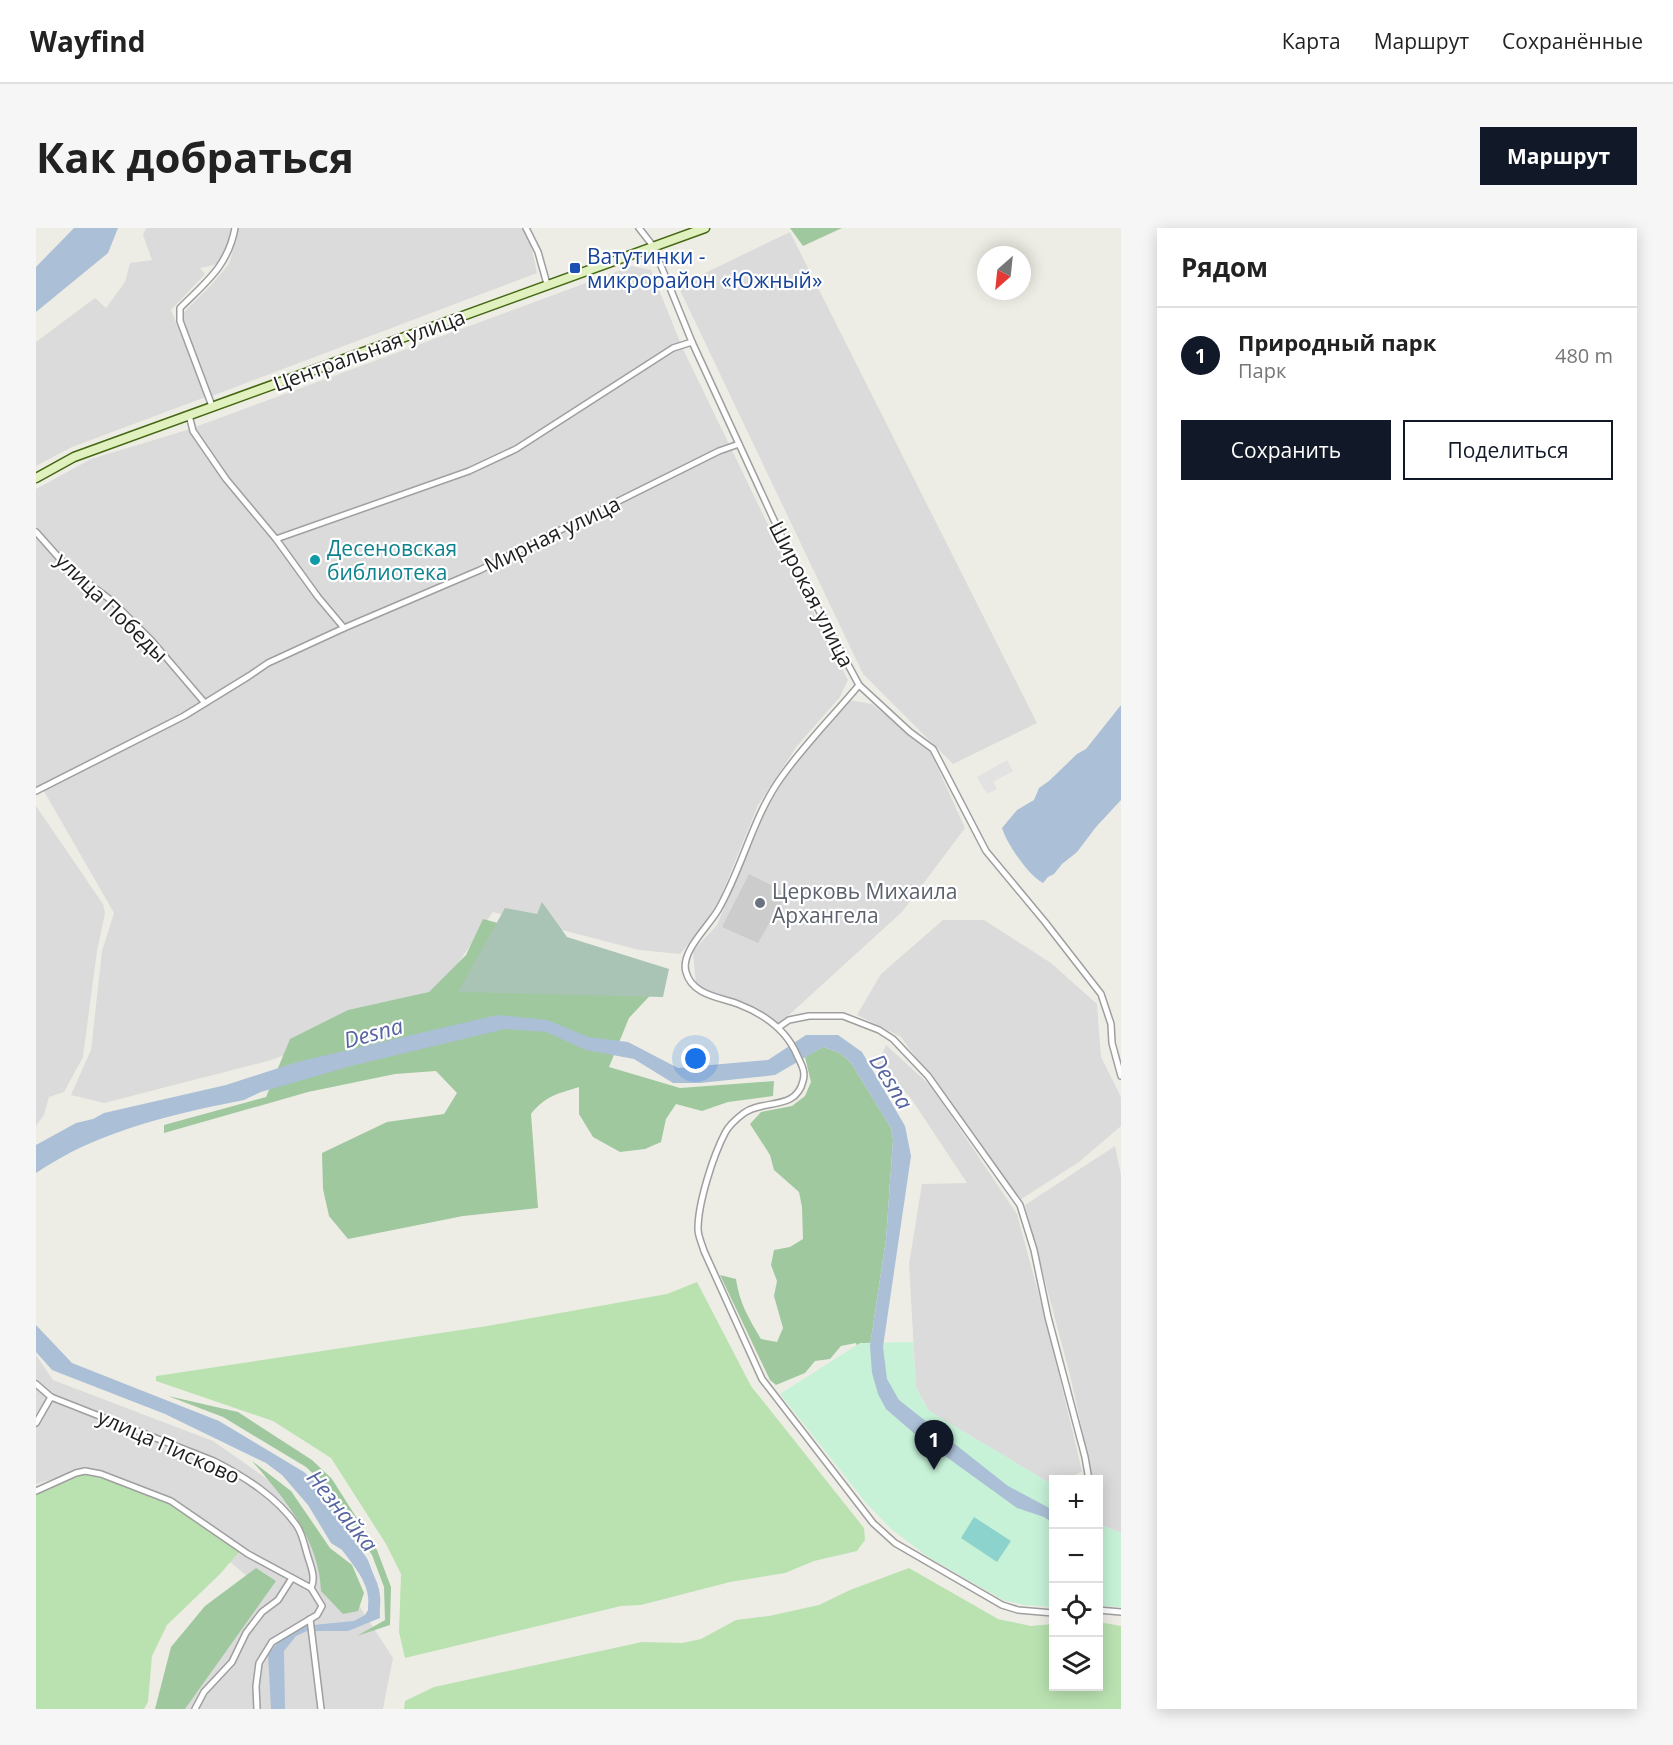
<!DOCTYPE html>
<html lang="ru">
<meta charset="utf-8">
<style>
body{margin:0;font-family:"Open Sans",sans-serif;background:#f6f6f6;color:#222}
.controls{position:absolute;right:18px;bottom:18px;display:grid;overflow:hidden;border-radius:0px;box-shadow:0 3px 15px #0003}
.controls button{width:54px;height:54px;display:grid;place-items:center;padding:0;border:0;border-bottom:2px solid #e0e0e0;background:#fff;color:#222;font:30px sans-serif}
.compass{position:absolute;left:941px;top:18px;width:54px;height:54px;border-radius:50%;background:#fff;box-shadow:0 3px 15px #0003;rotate:207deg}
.you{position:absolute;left:660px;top:831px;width:21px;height:21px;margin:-15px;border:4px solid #fff;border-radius:50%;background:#1a73e8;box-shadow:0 0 0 9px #1a73e833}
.badge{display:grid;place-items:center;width:39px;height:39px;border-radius:50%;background:#111827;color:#fff;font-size:20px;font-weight:700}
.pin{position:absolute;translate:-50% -50px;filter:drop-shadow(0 2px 3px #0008)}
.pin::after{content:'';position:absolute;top:32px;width:21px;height:18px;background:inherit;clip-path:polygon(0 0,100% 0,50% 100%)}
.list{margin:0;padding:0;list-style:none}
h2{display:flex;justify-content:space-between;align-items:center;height:78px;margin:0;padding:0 24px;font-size:26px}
h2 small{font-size:20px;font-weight:400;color:#767676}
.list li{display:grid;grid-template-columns:39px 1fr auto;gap:18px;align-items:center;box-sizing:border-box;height:96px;padding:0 24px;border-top:2px solid #e0e0e0}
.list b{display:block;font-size:22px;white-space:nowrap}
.list p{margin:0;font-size:20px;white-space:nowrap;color:#767676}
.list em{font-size:20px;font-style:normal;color:#767676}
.actions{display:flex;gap:12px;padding:18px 24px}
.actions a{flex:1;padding:14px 0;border:2px solid #111827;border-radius:0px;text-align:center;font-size:21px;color:#111827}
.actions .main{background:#111827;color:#fff}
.icon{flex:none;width:33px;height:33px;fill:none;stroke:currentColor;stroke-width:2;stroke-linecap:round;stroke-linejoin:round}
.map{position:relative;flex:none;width:1085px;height:1481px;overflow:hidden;border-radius:0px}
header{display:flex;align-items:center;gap:36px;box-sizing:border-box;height:84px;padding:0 30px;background:#fff;border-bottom:2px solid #e0e0e0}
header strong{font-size:28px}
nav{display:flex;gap:33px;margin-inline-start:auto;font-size:21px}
.intro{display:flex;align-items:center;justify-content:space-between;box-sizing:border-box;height:144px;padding:0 36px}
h1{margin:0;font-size:42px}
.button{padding:15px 27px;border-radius:0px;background:#111827;color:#fff;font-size:21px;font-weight:700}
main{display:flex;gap:36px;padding:0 36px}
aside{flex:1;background:#fff;border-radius:0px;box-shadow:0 3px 15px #0003}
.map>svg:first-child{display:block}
</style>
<header>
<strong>Wayfind</strong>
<nav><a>Карта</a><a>Маршрут</a><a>Сохранённые</a></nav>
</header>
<div class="intro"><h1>Как добраться</h1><a class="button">Маршрут</a></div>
<main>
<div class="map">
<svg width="1085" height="1481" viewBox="0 0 1085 1481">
<rect width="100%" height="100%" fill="#eeede5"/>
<g fill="#dcdbdb">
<path d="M110,0H196L193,14L182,36L164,40L169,46L135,82L170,169L36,219L0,238V114L59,70L70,80L89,54L94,35L116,32L107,7Z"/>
<path d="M203,0H487L494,13L501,45L176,168L151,106L147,88L149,83L176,56L193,36Z"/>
<path d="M754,4L1001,495L917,536L827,446L642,58Z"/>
<path d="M596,38L615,42L647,121L736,305L812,452L804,469L761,518L722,577L685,668L666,700L644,726L603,722L457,684L395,775L232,833L68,875L35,867L55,822L66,723L78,685L5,558L0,560V261L55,231L151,202Z"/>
<path d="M813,472L836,476L894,523L929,600L866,684L742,797L660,757L657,723L681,697L733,575L761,532Z"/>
<path d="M0,578L67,676L69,685L61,723L47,829L28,864L13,869L8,887L0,898Z"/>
<path d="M907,692H948L1015,735L1061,776L1065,829L1085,869V898L1043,934L984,972L865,809L821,787L845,746Z"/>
<path d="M850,817L895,858L981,986L1012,1101L1046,1243L1032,1251L1017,1252V1257L893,1183L880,1159L873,1036L886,956L931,955L874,869L841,837Z"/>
<path d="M1079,918L1085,947V1305L1063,1296L1062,1252L1057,1251L1034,1147L989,977Z"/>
<path d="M0,1127L17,1152L177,1213L250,1264L357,1430L347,1481H144L219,1355L122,1273L50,1241L0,1256Z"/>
</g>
<path fill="#ccc" d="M713,646L743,661L748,668L740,689L734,694L722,715L686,699Z"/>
<g fill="#bae2b1">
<path d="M661,1054L715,1158L828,1300L829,1312L821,1323L778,1333L749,1345L694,1354L605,1377L585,1378L369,1430L363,1404L365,1346L350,1316L295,1230L237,1193L120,1153V1148L451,1098L631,1066Z"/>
<path d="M47,1246L112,1261L152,1281L204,1323L184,1346L131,1397L116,1428L112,1474L108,1481H0V1265Z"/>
<path d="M873,1340L962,1391L995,1398L1017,1396V1458H1062L1063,1394L1085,1398V1481H368L369,1473L398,1459L606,1414L646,1415L665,1411L700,1392L733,1388L783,1377L814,1362Z"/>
</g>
<g fill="#9fc89f">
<path d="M754,0H806L767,18Z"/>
<path d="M447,691L510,708L623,758L593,790L573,839L644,860L738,853L737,868L692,874L666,883L640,876L630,891L625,914L609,921L584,924L557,909L543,886V859C521,866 509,868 495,886L502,980L427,988L312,1011L293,988L287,961L286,925L351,894L408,886L421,865L400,843L359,846L272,864L128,905V897L230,869L254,811L312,782L393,764L430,727Z"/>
<path d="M787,819L804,825L815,835L855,900L857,912L850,1011L834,1118L825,1130L820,1115L805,1118L794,1131L779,1133L769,1145L740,1157L734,1152L684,1047L700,1051C703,1074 713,1091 725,1111L741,1114L747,1100L738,1068L741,1053L735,1037L738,1022L754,1019L767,1011L766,979L763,964L738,942L734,927L714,896L725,884L756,878L769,868L775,854L769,829Z"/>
<path d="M132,1168L202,1184L276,1232L296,1251L341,1322L355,1359L354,1397L321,1408L349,1392L348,1359L336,1327L286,1254L270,1239L187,1189Z"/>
<path d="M216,1233L255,1263L294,1320L316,1337L328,1365L322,1383L307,1386L285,1363C283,1311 248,1270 216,1233Z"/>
<path d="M220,1340L240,1353L149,1481H119L135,1419L169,1378Z"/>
</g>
<path fill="#a9c4b5" d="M506,674L531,709L633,741L627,769L422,764L469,680L501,686Z"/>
<g fill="#c7f2d8">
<path d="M877,1114L880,1159L893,1183L1017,1257V1379L988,1377L967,1372L892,1329L854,1300L830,1275L744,1166L824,1115Z"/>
<path d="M1063,1296L1085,1305V1379L1063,1378Z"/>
</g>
<path fill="#8dd3cd" d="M938,1289L975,1313L961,1334L925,1310Z"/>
<path fill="#e2e2e2" d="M971,532L977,543L957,554L961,561L951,566L941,549Z"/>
<g fill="#abbfd6">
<path d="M38,0H82L72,25L0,84V39Z"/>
<path d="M1085,477V572L1060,599L1041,624L1026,636L1018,646L1012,649L1007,655C992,647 971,616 966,600L981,582L998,572L1003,560L1013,553L1041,526L1050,521Z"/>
<path d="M461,787L511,792L552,809L592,814L642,840L732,832L770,807H802L826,824L869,898L875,928L847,1119L851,1151L863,1172L972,1258L1017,1282V1295L1008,1289L981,1280L880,1207L850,1181L842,1166L836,1145L834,1118L850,1011L857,912L855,900L815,835L804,825L787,819L739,847L664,855H637L598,831L550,822L510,804L469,801L315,838L225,864L208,872C136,886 62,903 0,945V917L40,895L57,891L68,885L190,857L261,834Z"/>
<path d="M0,1097L36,1135L183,1193L268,1244L284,1259L332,1332L343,1362L344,1390L312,1403H271L260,1408L248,1423L249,1481H235L232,1426L244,1412L267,1398L318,1393L329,1387L338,1372L333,1347L322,1332L295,1315L272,1277L246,1247L230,1235L129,1186L16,1142L0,1124Z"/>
</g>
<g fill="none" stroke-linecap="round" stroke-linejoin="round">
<path stroke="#abbfd6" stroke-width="12" d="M312,1320C325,1337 341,1356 338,1379"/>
<defs>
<g id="street">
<path d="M490,0L502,24L511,56"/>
<path d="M603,0L617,18L656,114L749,316L773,364L823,457C798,487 770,515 747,547C717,587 707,639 682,682C672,699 644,724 650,744C656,767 683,769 702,776C728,786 750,801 761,827C765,836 770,843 767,853C760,883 727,871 708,885C700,891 693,897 689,905C677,928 662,975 662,1001C662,1008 666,1016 668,1023L726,1151L837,1295L859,1315L966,1377L982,1382L1017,1385"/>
<path d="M176,178L144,93V80C170,54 192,38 199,0"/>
<path d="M153,187L157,203L190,251L240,311L282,369L308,400"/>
<path d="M0,304L32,340L76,373L116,413L168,474"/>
<path d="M240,311L433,243L480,221L637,120L656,114"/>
<path d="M823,457L874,504L897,521L950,623L1009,694L1065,766L1075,796L1076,815L1085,848"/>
<path d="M0,563L148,488L213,448L232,435L308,400L444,342L683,223L703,216"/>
<path d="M743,799L753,792L773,788H807L843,802L857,811L892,848L984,977L998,1022L1012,1089L1049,1229L1053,1252"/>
<path d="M0,1156L15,1169L178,1233C209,1249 241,1269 261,1298C267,1307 269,1320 272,1329C275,1339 280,1350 275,1360"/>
<path d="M0,1195L15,1169"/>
<path d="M0,1263L40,1245L49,1243L65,1246L135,1273L212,1326L275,1360L286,1378L281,1387L236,1414L223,1435L220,1458L221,1481"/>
<path d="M1062,1382L1085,1384"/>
<path d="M274,1391L285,1481"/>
<path d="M159,1481L168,1464L196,1434L210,1405L226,1384L242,1372L256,1350"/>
</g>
<path id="secondary" d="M0,250L38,229L669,0"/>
</defs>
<use href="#street" stroke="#9f9f9f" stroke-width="8"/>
<use href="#secondary" stroke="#446812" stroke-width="11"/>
<use href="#street" stroke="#fff" stroke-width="5"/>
<use href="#secondary" stroke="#e0f1bf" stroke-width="8"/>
</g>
<rect fill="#1a4fb4" stroke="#fff" stroke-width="2" x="533" y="34" width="12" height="12" rx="3"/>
<circle fill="#0f9aa8" stroke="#fff" stroke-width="2" cx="279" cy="332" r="6"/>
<circle fill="#6b7280" stroke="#fff" stroke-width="2" cx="724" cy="675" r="6"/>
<g text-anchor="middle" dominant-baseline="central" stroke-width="4.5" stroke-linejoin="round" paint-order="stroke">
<g font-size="21" fill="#164399" stroke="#fff" text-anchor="start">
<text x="551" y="28">Ватутинки -<tspan x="551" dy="24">микрорайон «Южный»</tspan></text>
</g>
<g font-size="21" fill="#1e1e1e" stroke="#fff">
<text transform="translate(333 122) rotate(-20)">Центральная улица</text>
<text transform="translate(516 306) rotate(-26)">Мирная улица</text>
<text transform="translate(776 366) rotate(63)">Широкая улица</text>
<text transform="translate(76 379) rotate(44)">улица Победы</text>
<text transform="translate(133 1218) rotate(24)">улица Писково</text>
</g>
<g font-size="21" fill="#0d838f" stroke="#fff" text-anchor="start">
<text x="291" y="320">Десеновская<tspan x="291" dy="24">библиотека</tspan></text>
</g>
<g font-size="21" fill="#5b616d" stroke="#fff" text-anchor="start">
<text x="736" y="663">Церковь Михаила<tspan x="736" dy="24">Архангела</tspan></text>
</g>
<g font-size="22" font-style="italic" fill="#5665a2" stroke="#fff">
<text transform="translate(337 804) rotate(-15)">Desna</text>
<text transform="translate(856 853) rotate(58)">Desna</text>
<text transform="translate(307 1282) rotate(51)">Незнайка</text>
</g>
</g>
</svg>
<div class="controls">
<button>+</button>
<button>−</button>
<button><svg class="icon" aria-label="locate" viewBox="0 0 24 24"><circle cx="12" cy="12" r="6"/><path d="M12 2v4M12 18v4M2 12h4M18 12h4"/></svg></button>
<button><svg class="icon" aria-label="layers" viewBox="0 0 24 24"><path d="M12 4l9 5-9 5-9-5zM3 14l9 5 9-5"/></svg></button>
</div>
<svg class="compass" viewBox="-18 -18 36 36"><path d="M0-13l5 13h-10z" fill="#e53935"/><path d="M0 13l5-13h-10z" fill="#767676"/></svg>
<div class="you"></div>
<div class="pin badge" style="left:898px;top:1242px">1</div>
</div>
<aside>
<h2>Рядом<small></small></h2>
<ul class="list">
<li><span class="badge">1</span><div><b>Природный парк</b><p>Парк</p></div><em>480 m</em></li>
</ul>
<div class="actions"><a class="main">Сохранить</a><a>Поделиться</a></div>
</aside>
</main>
